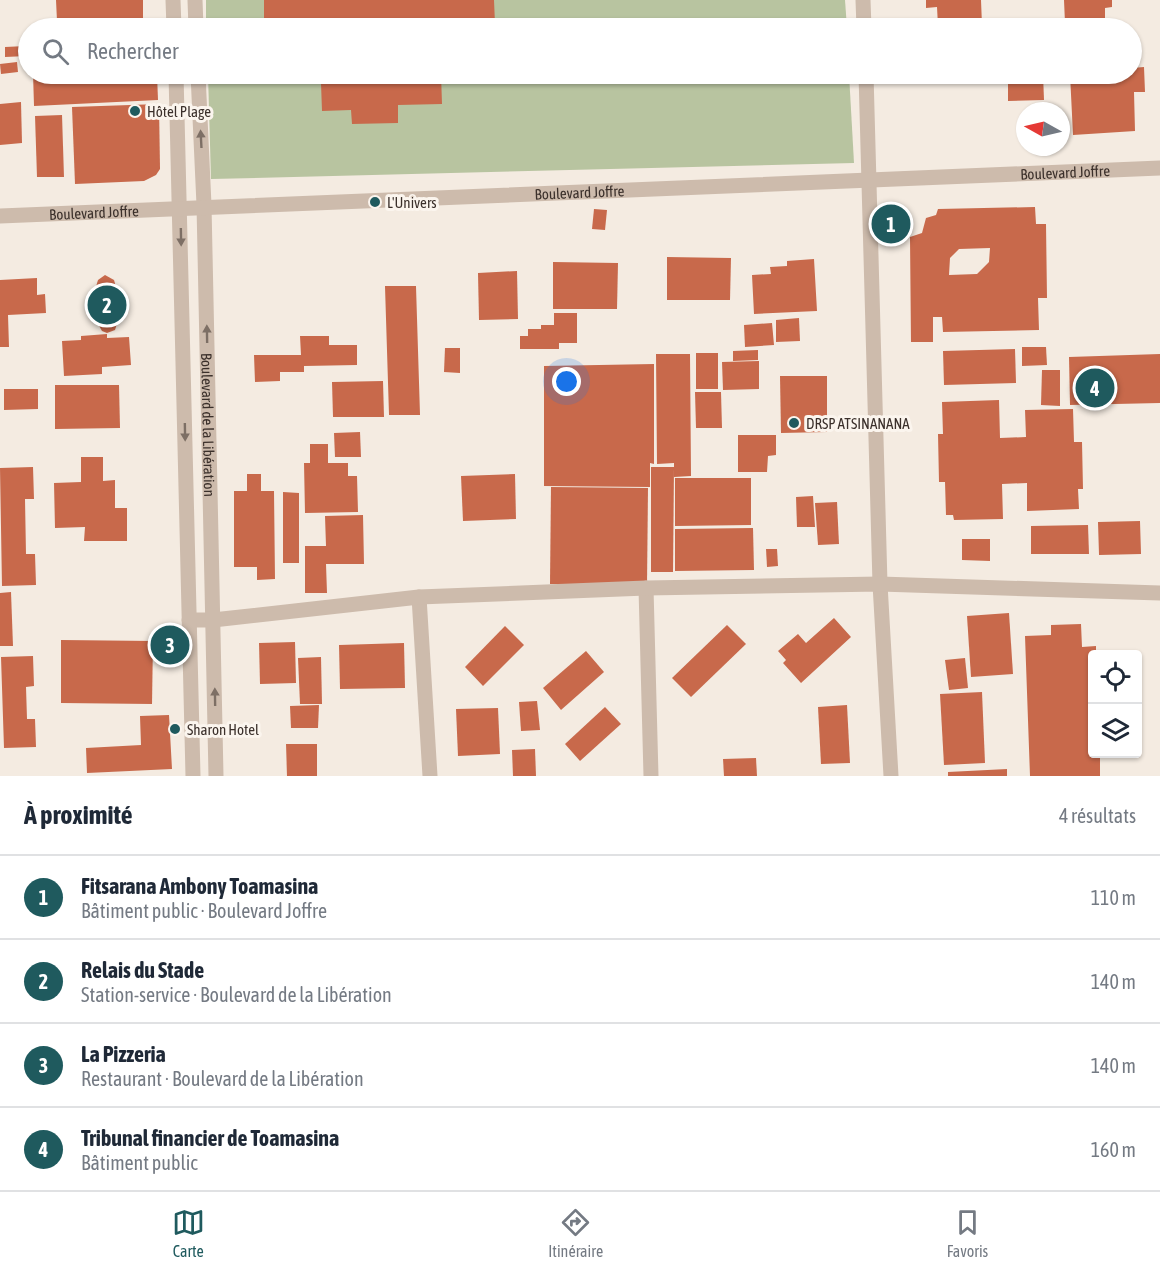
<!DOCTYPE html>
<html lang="fr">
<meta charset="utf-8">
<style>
body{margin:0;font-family:"Asap Condensed",sans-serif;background:#f2f2f3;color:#1f2937}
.controls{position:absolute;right:18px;bottom:18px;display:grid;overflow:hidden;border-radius:6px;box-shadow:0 2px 4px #0004}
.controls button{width:54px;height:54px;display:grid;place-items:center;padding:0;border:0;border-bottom:2px solid #e0e1e3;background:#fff;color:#1f2937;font:30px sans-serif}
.compass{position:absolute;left:1016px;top:102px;width:54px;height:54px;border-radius:50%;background:#fff;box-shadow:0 2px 4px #0004;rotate:278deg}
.you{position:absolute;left:567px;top:382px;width:21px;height:21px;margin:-15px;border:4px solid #fff;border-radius:50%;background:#1a73e8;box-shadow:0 0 0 9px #1a73e833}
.badge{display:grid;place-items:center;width:39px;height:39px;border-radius:50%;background:#1f5a5e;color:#fff;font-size:20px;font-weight:700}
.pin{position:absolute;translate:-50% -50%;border:3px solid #fff;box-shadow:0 2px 6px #0006}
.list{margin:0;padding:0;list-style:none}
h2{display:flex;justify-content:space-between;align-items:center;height:78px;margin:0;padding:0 24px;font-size:26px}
h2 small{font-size:20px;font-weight:400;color:#747a83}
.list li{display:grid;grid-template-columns:39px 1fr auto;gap:18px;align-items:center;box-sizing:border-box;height:84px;padding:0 24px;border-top:2px solid #e0e1e3}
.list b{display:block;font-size:22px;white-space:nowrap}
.list p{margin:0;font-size:20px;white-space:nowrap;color:#747a83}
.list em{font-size:20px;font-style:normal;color:#747a83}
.icon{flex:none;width:33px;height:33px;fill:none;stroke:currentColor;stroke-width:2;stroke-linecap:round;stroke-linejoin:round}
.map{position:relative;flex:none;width:1160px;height:776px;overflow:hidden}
.search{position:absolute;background:#fff;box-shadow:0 2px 4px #0004;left:18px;right:18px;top:18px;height:66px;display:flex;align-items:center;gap:15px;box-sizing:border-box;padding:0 21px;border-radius:33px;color:#747a83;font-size:22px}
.sheet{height:414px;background:#fff}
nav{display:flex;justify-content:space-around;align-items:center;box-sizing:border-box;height:84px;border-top:2px solid #e0e1e3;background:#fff;font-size:16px;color:#747a83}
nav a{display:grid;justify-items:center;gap:3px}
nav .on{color:#1f5a5e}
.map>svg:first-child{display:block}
</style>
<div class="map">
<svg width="1160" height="776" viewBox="0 0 1160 776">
<rect width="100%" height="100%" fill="#f4ebe1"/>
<g fill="#b8c4a0">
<path d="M206,0H845L847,28H206Z"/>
<path d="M208,74H849L854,163L211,179Z"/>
</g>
<g fill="#c8694b" fill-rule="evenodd">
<path d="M56,0H143V19H147L148,28H70V22L100,20L57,21Z"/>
<path d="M264,0H494L495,24H481V28H264Z"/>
<path d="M926,0H981L982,25L938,26L937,7L926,8Z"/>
<path d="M1064,0H1112V7L1105,8V21L1065,23Z"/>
<path d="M26,46L27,56L5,57V47Z"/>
<path d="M17,62L18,72L1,74L0,64Z"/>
<path d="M1144,67L1145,92H1134L1135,131L1073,135L1070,74H1132V68Z"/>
<path d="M33,74H157L158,100L34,106Z"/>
<path d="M265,74H441L442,104L398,105V123L352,124L351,110L322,111L321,83L265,84Z"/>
<path d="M1008,74H1043L1044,100L1008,101Z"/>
<path d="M21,102L22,143L0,145V104Z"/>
<path d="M159,104L160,169L156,175L144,181L75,184L72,107Z"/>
<path d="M62,115L64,177H37L35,116Z"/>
<path d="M1035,207L1036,224H1046L1047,298H1038L1039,330L943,332L942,317H933V342H911L910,237L922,233L926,218L936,215L938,209ZM990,248L989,262L977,274L949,275L950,258L959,249Z"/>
<path d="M594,209L607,210L605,230L592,229Z"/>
<path d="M667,257L731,258L730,300H667Z"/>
<path d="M814,259L817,311L754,314L752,275L771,274L770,267L787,266V261Z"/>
<path d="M553,262L618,263L617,309H553Z"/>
<path d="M517,271L518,319L479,320L478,273Z"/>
<path d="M105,275L114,280L122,308L115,330L107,333L102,331L97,322L91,303L98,280Z"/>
<path d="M37,278V295L45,294L46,313L8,315L9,347H0V280Z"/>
<path d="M385,286H416L420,415H389Z"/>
<path d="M554,313H577V343H559V349H520V336H528V329H541V325H554Z"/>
<path d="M799,318L800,341L776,342V320Z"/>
<path d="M772,323L774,345L745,347L744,325Z"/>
<path d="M107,334V338L129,337L131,365L102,367V374L64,376L62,341L81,340V336Z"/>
<path d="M300,336H329V345H357V365L304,366V372H280V381L255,382L254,355H301Z"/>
<path d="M1022,347H1046L1047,365L1022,366Z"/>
<path d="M445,348H460V373L444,372Z"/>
<path d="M1015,349L1016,383L944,385L943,351Z"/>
<path d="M758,350V360L733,361V351Z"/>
<rect x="696" y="353" width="22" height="36"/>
<path d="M656,354H690L691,476L674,477V463L657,464Z"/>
<path d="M1160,354V403L1070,405L1069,357Z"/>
<path d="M759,361V389L723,390L722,362Z"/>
<path d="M654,364V464L650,463V487L544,486V366Z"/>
<path d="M1042,370H1060V406L1041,405Z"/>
<path d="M780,376H827V432L781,433Z"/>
<path d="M383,381L384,417H333L332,382Z"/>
<path d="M55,385H119L120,428L55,429Z"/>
<path d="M4,389H38V409L4,410Z"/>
<path d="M695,392H721L722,428H696Z"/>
<path d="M999,400L1000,438L1026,437L1025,410L1073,409L1074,442H1082L1083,489H1078L1079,509L1027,511V483L1002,484L1003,519L954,520L953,515H946L945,482H939L938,434H943L942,402Z"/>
<path d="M360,432L361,457H335L334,433Z"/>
<path d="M738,435H776V455L768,456L767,472H738Z"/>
<path d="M310,444H328V463H348V476H357L358,512L305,513L304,463H310Z"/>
<path d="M81,457H103V481L115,480V508H127V541H84L85,527L55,528L54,483L81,482Z"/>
<path d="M33,467L34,499H25L26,554H35L36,585L2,586L0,468Z"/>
<path d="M651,467H674L673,572H651Z"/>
<path d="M247,474H261V491H274L275,579L257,580V567H234V491H247Z"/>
<path d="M515,474L516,519L463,521L461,476Z"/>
<path d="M675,478H751V525L675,526Z"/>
<path d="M551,487L648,488L647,585L550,584Z"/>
<path d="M283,492L299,493V563H283Z"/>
<path d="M813,496L815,527H797L796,497Z"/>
<path d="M837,502L839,544L818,545L815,503Z"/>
<path d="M363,515L364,564H326L327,593H305V546H326L325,516Z"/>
<path d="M1140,521L1141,554L1099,555L1098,522Z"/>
<path d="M1088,525L1089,554H1031V526Z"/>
<path d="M753,528L754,570L675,571V529Z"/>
<path d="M962,539H990V561L962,560Z"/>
<path d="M766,549H777L778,566L767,567Z"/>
<path d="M11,592L13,646H0V593Z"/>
<path d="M1009,613L1013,674L971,677L967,616Z"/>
<path d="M834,618L851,637L801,683L783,663L786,660L778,651L798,634L806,643Z"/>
<path d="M1081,624L1082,647L1096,646V654H1092V754H1100V776H1030L1025,636L1051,635V625Z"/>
<path d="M727,625L746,644L691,697L672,678Z"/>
<path d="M505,626L524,645L483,686L465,667Z"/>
<path d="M61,640L153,641L152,704L61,703Z"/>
<path d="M295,642L296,683L260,684L259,643Z"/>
<path d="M404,643L405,688L340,689L339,645Z"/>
<path d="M586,651L604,672L561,710L543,688Z"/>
<path d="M33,656L34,686L26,687L27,719H35L36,747L4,748L1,657Z"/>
<path d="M321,657L322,704H300L298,658Z"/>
<path d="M965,658L968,688L949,690L945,660Z"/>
<path d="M982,692L985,763L944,765L940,694Z"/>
<path d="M537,701L540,730L521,731L519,702Z"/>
<path d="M319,705L318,728H291L290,706Z"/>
<path d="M847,705L850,763L821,764L818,707Z"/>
<path d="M605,707L621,724L580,761L565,744Z"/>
<path d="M498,708L500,754L458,756L456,709Z"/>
<path d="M169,715L172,769L87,773L86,748L141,745L140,716Z"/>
<path d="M286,744H317V776H287Z"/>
<path d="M535,749L536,776H513L512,750Z"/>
<path d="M756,758L757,776H724L723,759Z"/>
<path d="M1007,769V776H948V772Z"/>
</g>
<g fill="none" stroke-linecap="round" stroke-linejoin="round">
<g stroke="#cdbbac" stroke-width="15">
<path d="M863,0L864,28"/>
<path d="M866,74L880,584L891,776"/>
<path d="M646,588L651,776"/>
<path d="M419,597L430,776"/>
<path d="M189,620H213L419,597L646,588L880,584L1160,593"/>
</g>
<g stroke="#cdbbac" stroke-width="15">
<path d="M173,0L174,28"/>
<path d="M195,0L196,28"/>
<path d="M176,74L193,776"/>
<path id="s1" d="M198,74L204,205L216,776"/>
<path id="s2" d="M0,216L1160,168"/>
</g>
</g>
<defs><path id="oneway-solid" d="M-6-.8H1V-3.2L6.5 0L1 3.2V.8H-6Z" transform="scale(1.5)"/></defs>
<g fill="#7d6f65">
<use href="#oneway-solid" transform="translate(201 139) rotate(-93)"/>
<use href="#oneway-solid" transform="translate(181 237) rotate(89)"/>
<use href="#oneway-solid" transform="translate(207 334) rotate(-91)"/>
<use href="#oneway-solid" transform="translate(185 432) rotate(89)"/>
<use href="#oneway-solid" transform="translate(215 697) rotate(-91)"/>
</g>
<g fill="#1f5a5e" stroke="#fbf5ee" stroke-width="2">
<circle cx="135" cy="111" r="6"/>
<circle cx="375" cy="202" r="6"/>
<circle cx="794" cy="423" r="6"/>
<circle cx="175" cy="729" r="6"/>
</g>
<g text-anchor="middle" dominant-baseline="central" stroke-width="6" stroke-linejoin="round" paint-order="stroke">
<g font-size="15" fill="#3b302b" stroke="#fbf5ee" text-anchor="start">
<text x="147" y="111">Hôtel Plage</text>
<text x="387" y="202">L'Univers</text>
<text x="806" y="423">DRSP ATSINANANA</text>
<text x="187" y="729">Sharon Hotel</text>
</g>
<g font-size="15" fill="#3b302b" stroke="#fbf5ee">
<text stroke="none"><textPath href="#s2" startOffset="1066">Boulevard Joffre</textPath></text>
<text stroke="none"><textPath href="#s2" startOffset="580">Boulevard Joffre</textPath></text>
<text stroke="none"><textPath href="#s2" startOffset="94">Boulevard Joffre</textPath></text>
<text stroke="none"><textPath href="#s1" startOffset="351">Boulevard de la Libération</textPath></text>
</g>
</g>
</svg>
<div class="controls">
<button><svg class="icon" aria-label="locate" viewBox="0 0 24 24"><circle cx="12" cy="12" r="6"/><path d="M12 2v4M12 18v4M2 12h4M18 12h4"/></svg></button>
<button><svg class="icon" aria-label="layers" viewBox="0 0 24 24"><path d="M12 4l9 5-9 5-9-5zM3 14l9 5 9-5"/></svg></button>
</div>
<svg class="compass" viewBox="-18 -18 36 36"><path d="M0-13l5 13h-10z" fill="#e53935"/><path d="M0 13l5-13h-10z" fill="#747a83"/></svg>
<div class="you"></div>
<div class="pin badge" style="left:891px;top:224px">1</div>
<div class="pin badge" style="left:107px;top:305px">2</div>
<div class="pin badge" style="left:170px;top:645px">3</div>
<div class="pin badge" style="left:1095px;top:388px">4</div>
<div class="search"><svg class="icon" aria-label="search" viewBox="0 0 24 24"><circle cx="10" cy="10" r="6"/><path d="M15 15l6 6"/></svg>Rechercher</div>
</div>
<section class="sheet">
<h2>À proximité<small>4 résultats</small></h2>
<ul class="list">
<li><span class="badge">1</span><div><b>Fitsarana Ambony Toamasina</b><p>Bâtiment public · Boulevard Joffre</p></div><em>110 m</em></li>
<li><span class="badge">2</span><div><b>Relais du Stade</b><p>Station-service · Boulevard de la Libération</p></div><em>140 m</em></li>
<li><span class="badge">3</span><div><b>La Pizzeria</b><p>Restaurant · Boulevard de la Libération</p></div><em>140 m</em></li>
<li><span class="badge">4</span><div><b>Tribunal financier de Toamasina</b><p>Bâtiment public</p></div><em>160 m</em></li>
</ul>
</section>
<nav>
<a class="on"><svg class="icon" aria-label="map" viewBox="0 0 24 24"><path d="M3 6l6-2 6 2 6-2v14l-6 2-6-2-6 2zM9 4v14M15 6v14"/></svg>Carte</a>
<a><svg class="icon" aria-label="directions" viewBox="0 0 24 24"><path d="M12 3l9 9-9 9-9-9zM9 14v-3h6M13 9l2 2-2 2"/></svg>Itinéraire</a>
<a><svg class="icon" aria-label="saved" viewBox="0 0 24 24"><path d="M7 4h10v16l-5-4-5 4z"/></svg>Favoris</a>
</nav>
